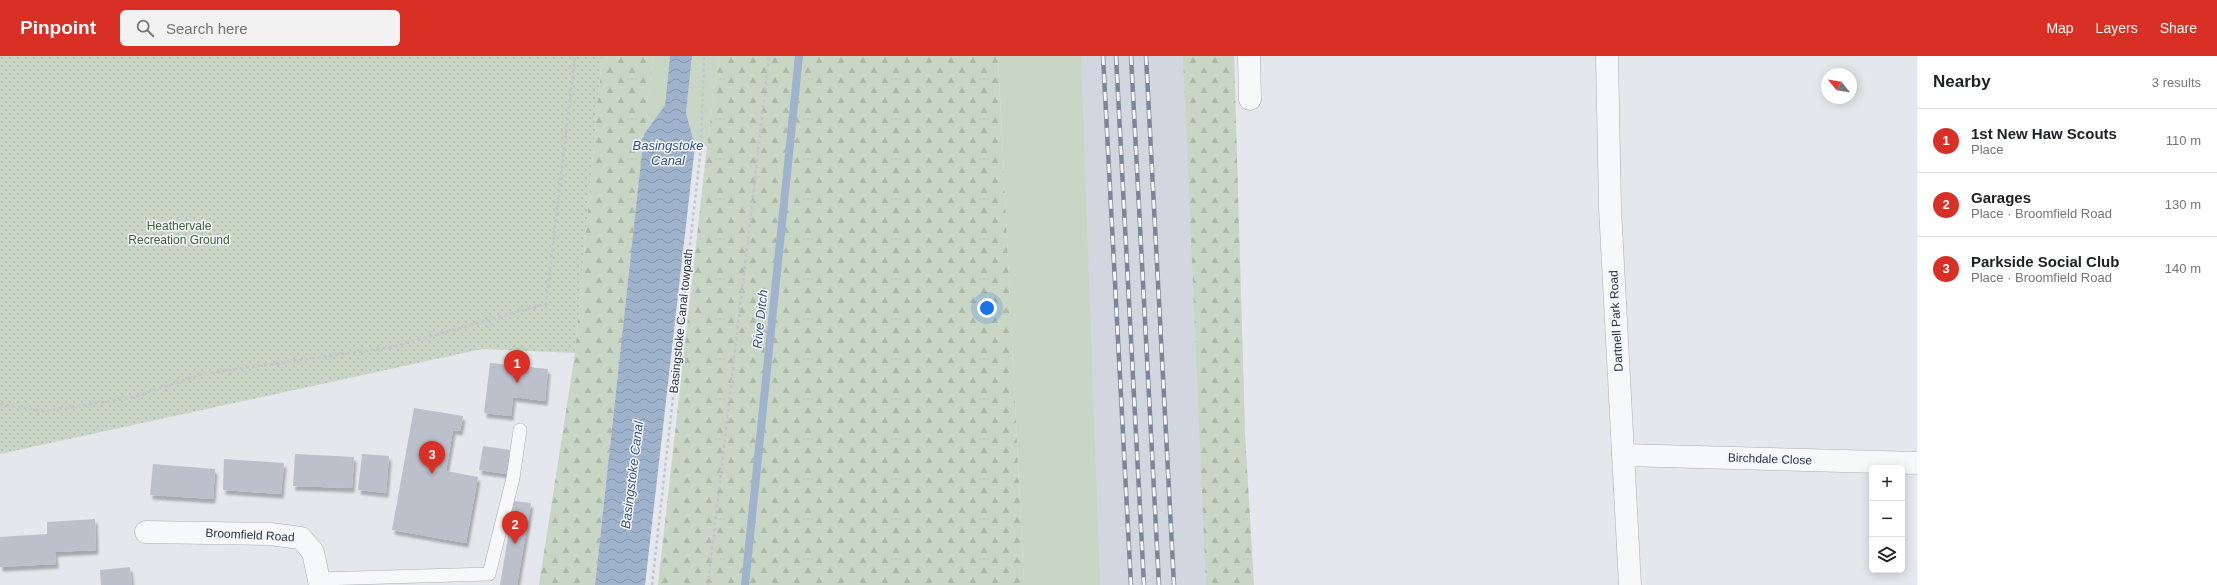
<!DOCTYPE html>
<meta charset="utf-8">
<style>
body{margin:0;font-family:Helvetica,sans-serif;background:#f2f2f2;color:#202124}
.controls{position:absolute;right:12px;bottom:12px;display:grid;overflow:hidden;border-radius:6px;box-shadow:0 2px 10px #0003}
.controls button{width:36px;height:36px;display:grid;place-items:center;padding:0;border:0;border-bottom:1px solid #e0e0e0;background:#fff;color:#202124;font:20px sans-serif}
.compass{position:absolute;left:1821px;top:12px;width:36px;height:36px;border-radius:50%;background:#fff;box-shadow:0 2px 10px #0003;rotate:300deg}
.you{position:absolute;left:987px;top:252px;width:14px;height:14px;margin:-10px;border:3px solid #fff;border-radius:50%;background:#1a73e8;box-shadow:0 0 0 6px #1a73e833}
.badge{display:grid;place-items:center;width:26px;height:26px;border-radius:50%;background:#d93025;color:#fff;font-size:13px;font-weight:700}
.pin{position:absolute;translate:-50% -33px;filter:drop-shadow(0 1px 2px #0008)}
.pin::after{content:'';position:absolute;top:21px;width:14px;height:12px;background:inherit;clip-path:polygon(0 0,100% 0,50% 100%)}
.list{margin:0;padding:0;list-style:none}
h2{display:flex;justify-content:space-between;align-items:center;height:52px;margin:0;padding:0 16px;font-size:17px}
h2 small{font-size:13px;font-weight:400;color:#757577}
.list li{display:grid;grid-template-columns:26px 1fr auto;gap:12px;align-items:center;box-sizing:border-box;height:64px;padding:0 16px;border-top:1px solid #e0e0e0}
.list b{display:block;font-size:15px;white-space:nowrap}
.list p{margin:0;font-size:13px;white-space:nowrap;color:#757577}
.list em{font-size:13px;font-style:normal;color:#757577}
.icon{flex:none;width:22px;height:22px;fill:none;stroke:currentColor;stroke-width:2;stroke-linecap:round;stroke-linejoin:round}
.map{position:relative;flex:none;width:1917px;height:529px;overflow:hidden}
header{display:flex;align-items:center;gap:24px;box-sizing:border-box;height:56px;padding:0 20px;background:#d93025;color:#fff}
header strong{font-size:19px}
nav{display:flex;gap:22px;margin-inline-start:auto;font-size:14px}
.search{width:280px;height:36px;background:#f2f2f2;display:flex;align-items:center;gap:10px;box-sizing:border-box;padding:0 14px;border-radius:6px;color:#757577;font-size:15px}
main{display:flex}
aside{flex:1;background:#fff}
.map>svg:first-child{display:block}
</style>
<header>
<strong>Pinpoint</strong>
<div class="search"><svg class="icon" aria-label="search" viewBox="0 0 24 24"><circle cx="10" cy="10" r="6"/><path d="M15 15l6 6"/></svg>Search here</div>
<nav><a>Map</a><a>Layers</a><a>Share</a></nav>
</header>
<main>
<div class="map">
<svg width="1917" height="529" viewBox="0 0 1917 529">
<defs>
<pattern id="forest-firs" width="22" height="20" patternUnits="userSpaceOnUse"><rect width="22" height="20" fill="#c9d6c5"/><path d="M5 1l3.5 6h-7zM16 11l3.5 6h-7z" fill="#adb8ab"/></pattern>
<pattern id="park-dots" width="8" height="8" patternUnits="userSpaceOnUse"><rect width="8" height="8" fill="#c9d6c5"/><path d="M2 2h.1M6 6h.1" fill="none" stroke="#adb8ab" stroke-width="1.8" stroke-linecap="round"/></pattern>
<pattern id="water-waves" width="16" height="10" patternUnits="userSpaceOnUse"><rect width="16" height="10" fill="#9fb4cc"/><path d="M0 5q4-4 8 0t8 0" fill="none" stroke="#8293a7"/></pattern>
<filter id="shadow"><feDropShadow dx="2.5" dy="4.5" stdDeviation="1" flood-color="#0004"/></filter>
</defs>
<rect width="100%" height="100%" fill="#e4e7ec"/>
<path fill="#d2d6de" d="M1041,0H1234L1245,378L1253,529H1070Z"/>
<g fill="#c9d6c5">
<path d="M653,0H670L665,49L644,78Z"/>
<path d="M692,0H719L707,90H695L686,57Z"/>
<path d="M998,0H1081L1100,529H1024Z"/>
</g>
<g fill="url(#forest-firs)">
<path d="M602,0H653L595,529H539L575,297Z"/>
<path d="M719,0H998L1024,529H658L707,90Z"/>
<path d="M1183,0H1234L1245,378L1254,529H1206Z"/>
</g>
<path fill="url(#park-dots)" d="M0,0H602L575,297L482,293L0,398Z"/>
<path fill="url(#water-waves)" d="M670,0H692L686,57L695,90L645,529H595L644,78L665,49Z"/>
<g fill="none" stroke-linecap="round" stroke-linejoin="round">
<path stroke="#9fb4cc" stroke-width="8" d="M745,529L799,0"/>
</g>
<g fill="#bbc0ca" filter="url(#shadow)">
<path d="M490,307L548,313L545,345L513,341L511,360L484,357Z"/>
<path d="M414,352L463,360L460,375L453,374L446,415L478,421L466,487L392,474Z"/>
<path d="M483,390L510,394L506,418L479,414Z"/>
<path d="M295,398L354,401L352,432L293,430Z"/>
<path d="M362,398L389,400L386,437L358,434Z"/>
<path d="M224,403L284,407L281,438L223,434Z"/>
<path d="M153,408L215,413L213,443L150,439Z"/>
<path d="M514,445L531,447L517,529H500Z"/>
<path d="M95,463L96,494L55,496L56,508L0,511V481L47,478V466Z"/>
<path d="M130,511L132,529H101L100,514Z"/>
</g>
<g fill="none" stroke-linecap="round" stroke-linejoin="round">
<defs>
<path id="lane" d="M320,523L489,518L513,422L520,374"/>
<g id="street">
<path d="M1249,0L1250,43"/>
<path d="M1607,0L1610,152L1630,529"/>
<path d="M1623,399L1917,407"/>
<path d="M146,476L270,478L301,482L313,496L320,529"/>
</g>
</defs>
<use href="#lane" stroke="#a9aeb7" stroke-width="14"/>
<use href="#street" stroke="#a9aeb7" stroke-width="23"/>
<g stroke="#c2c5cb" stroke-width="2.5" stroke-dasharray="3 3" stroke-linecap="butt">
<path d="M0,348L44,355L131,342L202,318L392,291L546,248L575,0"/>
<path d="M652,529L701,91L704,0"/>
<path d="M708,529L769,0"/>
</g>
<use href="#lane" stroke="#f7f8fa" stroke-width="13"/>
<use href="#street" stroke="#f7f8fa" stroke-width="22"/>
<defs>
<g id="rail">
<path d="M1103,0L1131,529"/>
<path d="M1116,0L1144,529"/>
<path d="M1131,0L1159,529"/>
<path d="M1146,0L1174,529"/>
</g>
</defs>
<use href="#rail" stroke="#7d8696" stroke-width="4.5"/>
<use href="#rail" stroke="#f4f6f9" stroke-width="3" stroke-dasharray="9" stroke-linecap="butt"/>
</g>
<g text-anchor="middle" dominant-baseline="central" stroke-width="3" stroke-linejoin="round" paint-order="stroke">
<g font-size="12" fill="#3f6138" stroke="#f4f6f9">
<text x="179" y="170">Heathervale<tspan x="179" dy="14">Recreation Ground</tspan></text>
</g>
<g font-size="12" fill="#2b3445" stroke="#f4f6f9">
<text transform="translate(681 265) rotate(-84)">Basingstoke Canal towpath</text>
<text transform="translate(1616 265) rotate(-93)">Dartnell Park Road</text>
<text transform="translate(1770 403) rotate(2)">Birchdale Close</text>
<text transform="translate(250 479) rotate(3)">Broomfield Road</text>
</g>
<g font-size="13" font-style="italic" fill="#34527a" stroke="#f4f6f9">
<text x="668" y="89">Basingstoke<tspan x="668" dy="15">Canal</tspan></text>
<text transform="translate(760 263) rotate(-84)">Rive Ditch</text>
<text transform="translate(632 419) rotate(-83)">Basingstoke Canal</text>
</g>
</g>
</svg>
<div class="controls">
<button>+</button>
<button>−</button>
<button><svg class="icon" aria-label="layers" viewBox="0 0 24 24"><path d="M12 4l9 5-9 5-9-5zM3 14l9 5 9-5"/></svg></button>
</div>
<svg class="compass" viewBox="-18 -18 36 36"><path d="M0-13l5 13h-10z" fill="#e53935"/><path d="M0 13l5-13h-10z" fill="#757577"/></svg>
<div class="you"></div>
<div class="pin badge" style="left:517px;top:327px">1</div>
<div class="pin badge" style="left:515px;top:488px">2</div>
<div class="pin badge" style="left:432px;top:418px">3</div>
</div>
<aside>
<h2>Nearby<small>3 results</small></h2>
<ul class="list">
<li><span class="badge">1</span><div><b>1st New Haw Scouts</b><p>Place</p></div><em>110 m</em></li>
<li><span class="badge">2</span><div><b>Garages</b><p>Place · Broomfield Road</p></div><em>130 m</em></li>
<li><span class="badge">3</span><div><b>Parkside Social Club</b><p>Place · Broomfield Road</p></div><em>140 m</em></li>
</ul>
</aside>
</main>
